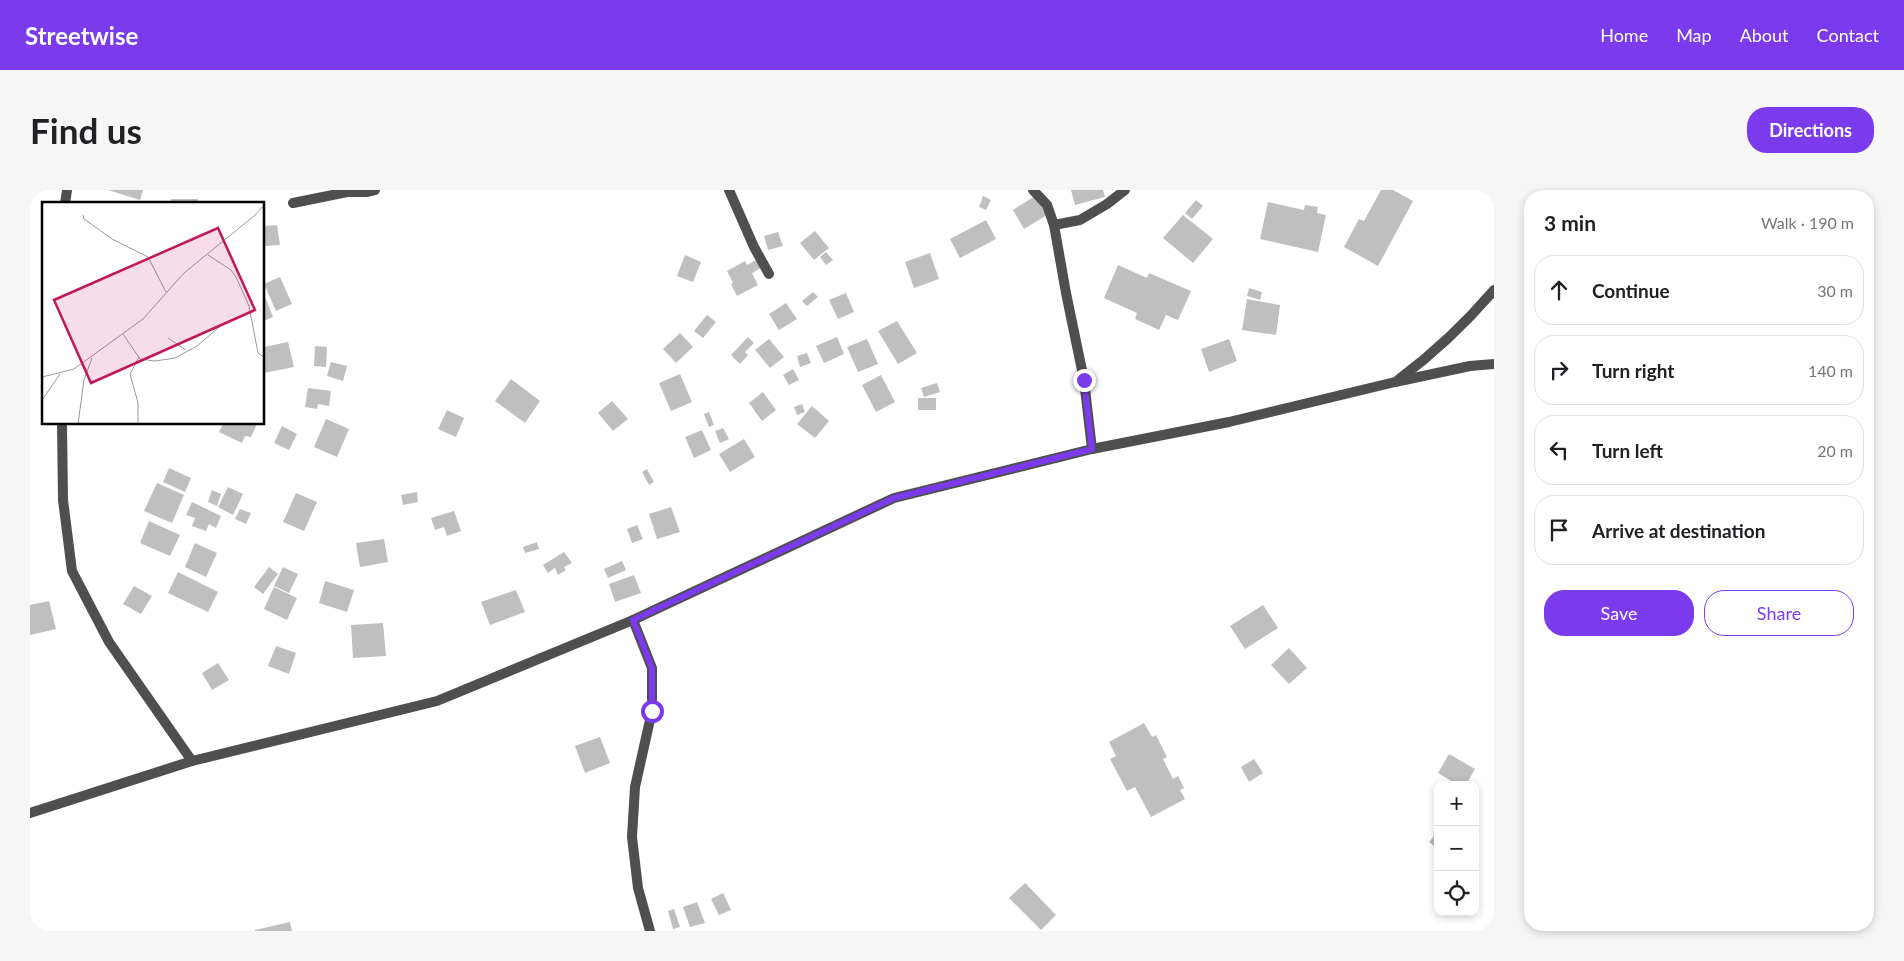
<!DOCTYPE html>
<meta charset="utf-8">
<style>
body{margin:0;font-family:Lato,sans-serif;background:#f6f6f6;color:#202124}
.controls{position:absolute;right:15px;bottom:15px;display:grid;overflow:hidden;border-radius:10px;box-shadow:0 2px 8px #0003}
.controls button{width:45px;height:45px;display:grid;place-items:center;padding:0;border:0;border-bottom:1px solid #e0e0e0;background:#fff;color:#202124;font:25px sans-serif}
.stop{position:absolute;width:15px;height:15px;margin:-11px;border:4px solid #7c3aed;border-radius:50%;background:#fff}
.stop.end{background:#7c3aed;border-color:#fff;box-shadow:0 1px 5px #0008}
.list{margin:0;padding:0;list-style:none}
h2{display:flex;justify-content:space-between;align-items:center;height:65px;margin:0;padding:0 20px;font-size:21px}
h2 small{font-size:16px;font-weight:400;color:#757577}
.list li{display:grid;grid-template-columns:32px 1fr auto;gap:15px;align-items:center;box-sizing:border-box;height:70px;margin:0 10px 10px;padding:0 10px;border:1px solid #e0e0e0;border-radius:20px}
.list b{display:block;font-size:19px;white-space:nowrap}
.list em{font-size:16px;font-style:normal;color:#757577}
.actions{display:flex;gap:10px;padding:15px 20px}
.actions a{flex:1;padding:11px 0;border:1px solid #7c3aed;border-radius:20px;text-align:center;font-size:18px;color:#7c3aed}
.actions .main{background:#7c3aed;color:#fff}
.icon{flex:none;width:28px;height:28px;fill:none;stroke:currentColor;stroke-width:2;stroke-linecap:round;stroke-linejoin:round}
.map{position:relative;flex:none;width:1464px;height:741px;overflow:hidden;border-radius:20px}
header{display:flex;align-items:center;gap:30px;box-sizing:border-box;height:70px;padding:0 25px;background:#7c3aed;color:#fff}
header strong{font-size:24px}
nav{display:flex;gap:28px;margin-inline-start:auto;font-size:18px}
.intro{display:flex;align-items:center;justify-content:space-between;box-sizing:border-box;height:120px;padding:0 30px}
h1{margin:0;font-size:35px}
.button{padding:12px 22px;border-radius:20px;background:#7c3aed;color:#fff;font-size:18px;font-weight:700}
main{display:flex;gap:30px;padding:0 30px}
aside{flex:1;background:#fff;border-radius:20px;box-shadow:0 2px 8px #0003}
.map>svg:first-child{display:block}
</style>
<header>
<strong>Streetwise</strong>
<nav><a>Home</a><a>Map</a><a>About</a><a>Contact</a></nav>
</header>
<div class="intro"><h1>Find us</h1><a class="button">Directions</a></div>
<main>
<div class="map">
<svg width="1464" height="741" viewBox="0 0 1464 741">
<rect width="100%" height="100%" fill="#fff"/>
<g fill="#bfbfbf">
<path d="M78,0H113L110,10Z"/>
<path d="M1041,0H1073L1075,7L1045,15Z"/>
<path d="M1351,0H1363L1383,11L1348,76L1314,57L1329,29L1334,31Z"/>
<path d="M953,6L961,10L956,20L949,17Z"/>
<path d="M1005,6L1017,25L994,39L983,20Z"/>
<path d="M141,9H168V14H142Z"/>
<path d="M1166,10L1173,16L1162,29L1155,23Z"/>
<path d="M1238,12L1274,20L1275,15L1288,17L1287,23L1296,25L1288,62L1230,49Z"/>
<path d="M1153,25L1183,49L1163,73L1133,48Z"/>
<path d="M956,30L966,49L930,68L920,49Z"/>
<path d="M247,35L250,55L234,56V36Z"/>
<path d="M785,41L799,58L784,70L770,53Z"/>
<path d="M748,42L753,56L738,60L734,46Z"/>
<path d="M796,62L803,70L796,75L790,67Z"/>
<path d="M900,63L909,89L884,98L875,72Z"/>
<path d="M655,65L671,72L663,92L647,86Z"/>
<path d="M726,70L731,78L722,83L728,95L707,106L701,94L703,93L697,81L715,71L717,75Z"/>
<path d="M1088,75L1117,88L1119,83L1161,101L1148,130L1136,125L1129,140L1105,129L1107,123L1074,108Z"/>
<path d="M250,87L262,114L246,121L234,94Z"/>
<path d="M1219,98L1232,102L1230,110L1217,106Z"/>
<path d="M783,102L788,107L777,116L772,111Z"/>
<path d="M816,103L824,122L808,129L799,110Z"/>
<path d="M234,104L243,127L234,131Z"/>
<path d="M1217,109L1250,115L1246,145L1212,140Z"/>
<path d="M756,113L767,129L749,140L739,124Z"/>
<path d="M677,125L686,132L673,148L664,141Z"/>
<path d="M867,131L887,163L868,174L848,141Z"/>
<path d="M650,143L663,157L646,173L633,159Z"/>
<path d="M718,147L724,153L715,162L718,165L710,174L701,165Z"/>
<path d="M807,147L814,164L794,173L786,156Z"/>
<path d="M739,149L754,167L740,178L725,160Z"/>
<path d="M837,149L848,174L828,182L817,157Z"/>
<path d="M1199,149L1207,171L1179,182L1171,159Z"/>
<path d="M258,152L264,177L234,183V157Z"/>
<path d="M285,156L297,157L296,177L284,176Z"/>
<path d="M777,163L781,173L770,177L767,166Z"/>
<path d="M301,172L317,176L313,191L297,186Z"/>
<path d="M763,179L769,190L759,195L753,185Z"/>
<path d="M650,184L662,212L641,221L629,193Z"/>
<path d="M851,185L865,212L846,222L832,195Z"/>
<path d="M481,189L510,211L495,233L465,211Z"/>
<path d="M907,193L910,202L894,207L891,198Z"/>
<path d="M278,198L301,201L299,216L288,214L287,219L275,217Z"/>
<path d="M733,202L746,220L732,231L719,213Z"/>
<rect x="888" y="208" width="18" height="12"/>
<path d="M582,211L598,229L583,241L568,223Z"/>
<path d="M772,214L775,222L767,225L764,217Z"/>
<path d="M782,216L799,231L785,248L767,234Z"/>
<path d="M417,220L434,228L426,247L408,239Z"/>
<path d="M679,222L684,235L679,237L674,224Z"/>
<path d="M296,229L319,239L307,267L284,257Z"/>
<path d="M193,234H227L221,247L215,246L212,253L189,242Z"/>
<path d="M252,236L267,244L259,260L244,253Z"/>
<path d="M693,238L699,249L690,253L685,241Z"/>
<path d="M672,240L681,260L664,268L655,247Z"/>
<path d="M714,249L725,267L700,282L689,264Z"/>
<path d="M139,278L161,288L155,302L133,292Z"/>
<path d="M617,279L624,292L619,295L612,282Z"/>
<path d="M127,293L154,305L142,333L114,321Z"/>
<path d="M198,297L213,304L203,325L188,317Z"/>
<path d="M182,300L191,304L187,316L178,312Z"/>
<path d="M387,302L388,312L373,315L371,305Z"/>
<path d="M266,303L287,312L274,341L253,332Z"/>
<path d="M162,312L191,326L186,338L179,334L176,341L162,336L165,328L156,325Z"/>
<path d="M641,317L650,342L627,349L619,324Z"/>
<path d="M210,319L221,323L216,334L205,329Z"/>
<path d="M424,321L431,341L417,346L414,337L405,340L401,328Z"/>
<path d="M119,331L150,345L140,366L110,353Z"/>
<path d="M607,335L613,349L602,353L597,339Z"/>
<path d="M354,349L358,372L330,377L326,353Z"/>
<path d="M507,352L509,359L495,363L493,357Z"/>
<path d="M165,353L187,363L176,387L155,377Z"/>
<path d="M534,362L542,373L534,377L536,380L528,385L525,378L518,383L513,375Z"/>
<path d="M592,371L596,380L578,388L574,379Z"/>
<path d="M239,377L248,384L233,404L224,397Z"/>
<path d="M253,377L268,384L259,403L244,396Z"/>
<path d="M148,382L188,402L178,422L138,403Z"/>
<path d="M604,385L611,403L585,412L579,394Z"/>
<path d="M295,391L324,400L317,422L289,413Z"/>
<path d="M104,396L122,406L111,424L93,414Z"/>
<path d="M244,397L267,408L257,430L234,419Z"/>
<path d="M486,400L495,422L460,435L451,412Z"/>
<path d="M19,411L26,439L0,445V415Z"/>
<path d="M1233,415L1248,438L1215,459L1200,436Z"/>
<path d="M353,433L356,466L323,468L321,435Z"/>
<path d="M246,456L266,463L259,484L238,476Z"/>
<path d="M1259,458L1277,478L1259,494L1241,475Z"/>
<path d="M188,473L199,490L182,500L172,483Z"/>
<path d="M1114,533L1122,547L1126,545L1137,567L1133,569L1143,589L1148,586L1154,598L1150,600L1155,609L1121,627L1105,597L1097,601L1080,569L1086,566L1079,552Z"/>
<path d="M570,547L580,573L555,583L545,556Z"/>
<path d="M1419,564L1445,579L1436,595H1428L1408,583Z"/>
<path d="M1224,569L1233,583L1219,592L1211,577Z"/>
<path d="M1408,641V659L1399,652Z"/>
<path d="M995,693L1026,725L1011,740L979,708Z"/>
<path d="M693,703L701,720L689,725L681,709Z"/>
<path d="M667,712L675,733L660,737L653,717Z"/>
<path d="M644,719L650,737L643,739L638,721Z"/>
<path d="M260,732L262,741H225V740Z"/>
</g>
<g fill="none" stroke-linecap="round" stroke-linejoin="round">
<g stroke="#4f4f4f" stroke-width="10">
<path d="M699,0L724,57L739,84"/>
<path d="M1003,0L1017,15L1024,35L1036,103L1054,190L1062,259"/>
<path d="M263,13L317,2H336L345,0"/>
<path d="M35,14L37,0"/>
<path d="M1024,35L1050,30L1077,14L1095,0"/>
<path d="M1368,190C1404,163 1435,134 1464,100"/>
<path d="M32,234L33,310L42,381L79,452L162,571"/>
<path d="M603,430L622,478V521L605,597L602,647L608,698L620,741"/>
<path d="M0,623L162,571L407,511L603,430L864,308L1062,259L1199,232L1365,192L1440,176L1464,174"/>
</g>
</g>
<g fill="none" stroke-linecap="round" stroke-linejoin="round">
<path stroke="#7c3aed" stroke-width="6" d="M622,521V478L603,430L864,308L1062,259L1054,190"/>
</g>
<g transform="translate(12 12)">
<rect width="222" height="222" fill="#fff"/>
<path fill="none" stroke="#999" stroke-width="1" d="M41,13L42,17L70,37L106,55L124,90M166,53L189,68L194,75L207,104L216,151L223,156M81,132L98,157L113,159L133,156L155,144L183,120M126,136L144,148M0,175L32,167L101,117L142,71L212,14L223,2M0,198L18,172M36,222L42,178L50,156M96,222V201L88,172L97,155"/>
<path fill="#c2185b" fill-opacity="0.15" stroke="#c2185b" stroke-width="2.5" d="M176,26L213,108L49,181L12,98Z"/>
<rect width="222" height="222" fill="none" stroke="#000" stroke-width="2.5"/>
</g>
</svg>
<div class="controls">
<button>+</button>
<button>−</button>
<button><svg class="icon" aria-label="locate" viewBox="0 0 24 24"><circle cx="12" cy="12" r="6"/><path d="M12 2v4M12 18v4M2 12h4M18 12h4"/></svg></button>
</div>
<div class="stop" style="left:622px;top:521px"></div>
<div class="stop end" style="left:1054px;top:190px"></div>
</div>
<aside>
<h2>3 min<small>Walk · 190 m</small></h2>
<ul class="list">
<li><svg class="icon" aria-label="ahead" viewBox="0 0 24 24"><path d="M12 20V5M6 11l6-6 6 6"/></svg><div><b>Continue</b></div><em>30 m</em></li>
<li><svg class="icon" aria-label="right" viewBox="0 0 24 24"><path d="M7 20v-9h11M14 6l5 5-5 5"/></svg><div><b>Turn right</b></div><em>140 m</em></li>
<li><svg class="icon" aria-label="left" viewBox="0 0 24 24"><path d="M17 20v-9H6M10 6l-5 5 5 5"/></svg><div><b>Turn left</b></div><em>20 m</em></li>
<li><svg class="icon" aria-label="arrive" viewBox="0 0 24 24"><path d="M6 21V4h12l-3 4 3 4H6"/></svg><div><b>Arrive at destination</b></div></li>
</ul>
<div class="actions"><a class="main">Save</a><a>Share</a></div>
</aside>
</main>
